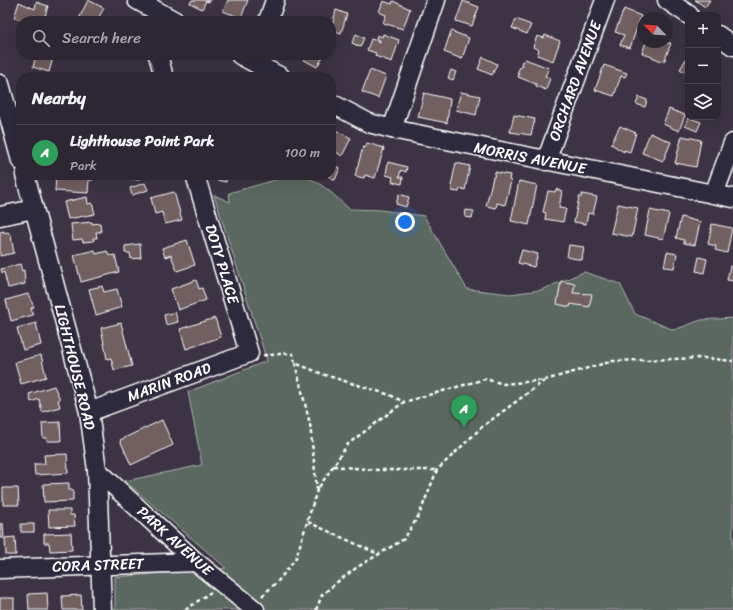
<!DOCTYPE html>
<meta charset="utf-8">
<style>
body{margin:0;font-family:Sriracha,sans-serif;background:#352f3b;color:#f1f3f6}
.controls{position:absolute;right:12px;top:12px;display:grid;overflow:hidden;border-radius:8px;box-shadow:0 4px 16px #0002}
.controls button{width:36px;height:36px;display:grid;place-items:center;padding:0;border:0;border-bottom:1px solid #48444e;background:#2d2733;color:#f1f3f6;font:20px sans-serif}
.compass{position:absolute;left:637px;top:12px;width:36px;height:36px;border-radius:50%;background:#2d2733;box-shadow:0 4px 16px #0002;rotate:295deg}
.you{position:absolute;left:405px;top:222px;width:14px;height:14px;margin:-10px;border:3px solid #fff;border-radius:50%;background:#1a73e8;box-shadow:0 0 0 6px #1a73e833}
.badge{display:grid;place-items:center;width:26px;height:26px;border-radius:50%;background:#ff9aa2;color:#fff;font-size:13px;font-weight:700}
.pin{position:absolute;translate:-50% -33px;filter:drop-shadow(0 1px 2px #0008)}
.pin::after{content:'';position:absolute;top:21px;width:14px;height:12px;background:inherit;clip-path:polygon(0 0,100% 0,50% 100%)}
.list{margin:0;padding:0;list-style:none}
h2{display:flex;justify-content:space-between;align-items:center;height:52px;margin:0;padding:0 16px;font-size:17px}
h2 small{font-size:13px;font-weight:400;color:#a7a5ac}
.list li{display:grid;grid-template-columns:26px 1fr auto;gap:12px;align-items:center;box-sizing:border-box;height:56px;padding:0 16px;border-top:1px solid #48444e}
.list b{display:block;font-size:15px;white-space:nowrap}
.list p{margin:0;font-size:13px;white-space:nowrap;color:#a7a5ac}
.list em{font-size:13px;font-style:normal;color:#a7a5ac}
.icon{flex:none;width:22px;height:22px;fill:none;stroke:currentColor;stroke-width:2;stroke-linecap:round;stroke-linejoin:round}
.map{position:relative;flex:none;width:733px;height:610px;overflow:hidden}
.search{position:absolute;background:#2d2733;box-shadow:0 4px 16px #0002;left:16px;top:16px;width:320px;height:44px;display:flex;align-items:center;gap:10px;box-sizing:border-box;padding:0 14px;border-radius:16px;color:#a7a5ac;font-size:15px}
.panel{position:absolute;background:#2d2733;box-shadow:0 4px 16px #0002;left:16px;top:72px;width:320px;height:108px;border-radius:16px}
.map>svg:first-child{display:block}
</style>
<div class="map">
<svg width="733" height="610" viewBox="0 0 733 610">
<rect width="100%" height="100%" fill="#3c3444"/>
<filter id="ink" filterUnits="userSpaceOnUse"><feTurbulence type="fractalNoise" baseFrequency=".025" numOctaves="2"/><feDisplacementMap in="SourceGraphic" scale="8" xChannelSelector="R" yChannelSelector="G"/><feConvolveMatrix kernelMatrix="1 2 1 2 8 2 1 2 1" color-interpolation-filters="sRGB"/></filter>
<g filter="url(#ink)">
<path fill="#5a685e" stroke="#acb4ae" d="M293,175C315,175 334,195 349,209L381,210L424,216L467,289L510,294L541,290L584,272L620,284L635,314L674,330L701,320L733,318V610H115V577L226,568L125,481L202,465L188,392L267,361L214,195L230,202L229,193Z"/>
<g fill="#725e5f" stroke="#fff">
<path d="M88,0L104,8L99,17L105,21H78Z"/>
<path d="M192,0H210L209,2L206,1L202,9L190,3Z"/>
<path d="M228,0H248L241,18L223,11Z"/>
<path d="M695,0H710L705,7Z"/>
<path d="M383,1L392,4L393,1L410,9L403,29L383,23L386,15L379,12Z"/>
<path d="M463,1L479,7L472,26L456,21Z"/>
<path d="M19,2L35,9L36,2L48,6L45,16H47L46,21H26L14,18Z"/>
<path d="M624,9L641,16L630,48L620,45L624,35L615,32Z"/>
<path d="M336,10L347,14L341,33L331,30Z"/>
<path d="M516,19L531,25L527,34L512,28Z"/>
<path d="M451,31L469,38L462,59L444,52Z"/>
<path d="M356,34L364,38L360,47L352,43Z"/>
<path d="M383,34L399,40L392,62L375,56L376,53L367,50L371,39L380,42V40L376,39L377,35L382,37Z"/>
<path d="M545,35L560,41L553,61L537,55L539,50L533,47L537,36L544,38Z"/>
<path d="M646,42L671,43L664,62L642,53Z"/>
<path d="M36,55L53,58L49,72L33,67Z"/>
<path d="M295,55H324L317,67Z"/>
<path d="M688,56V74L680,69Z"/>
<path d="M483,57L497,64L492,75L478,69Z"/>
<path d="M525,59L549,68L545,76L550,78L546,90L536,86V84L518,77L519,74L517,73L520,67H522L523,65H521L522,61L524,62Z"/>
<path d="M604,65L627,73L625,77L621,76L614,96L595,90Z"/>
<path d="M370,70L386,76L378,98L362,92Z"/>
<path d="M451,70L456,72L453,80L448,78Z"/>
<path d="M461,92L480,96L476,115L456,110Z"/>
<path d="M424,93L450,99L447,123L418,117Z"/>
<path d="M639,97L647,100L645,107L636,104Z"/>
<path d="M669,109L685,115L679,131L663,124Z"/>
<path d="M514,115L535,119L531,135L510,132Z"/>
<path d="M689,118L701,122L697,131L685,126Z"/>
<path d="M620,126L636,133L630,152L624,150V152L611,144Z"/>
<path d="M335,130L351,138L342,156L336,152L334,156L331,155V138Z"/>
<path d="M650,133L671,142L663,161L642,153Z"/>
<path d="M682,136L701,140L696,167L675,163Z"/>
<path d="M367,143L384,148L375,178L365,175L364,178L355,176L363,147L365,148Z"/>
<path d="M388,162L407,167L406,172L401,170L399,177H403L402,184L392,182L393,177L386,175Z"/>
<path d="M456,163L470,166L465,190L460,188L459,192L452,191V187L451,186Z"/>
<path d="M333,165L340,168L335,180L328,176L331,175Z"/>
<path d="M495,172L510,175L509,180L511,181L505,205L497,203L496,208L486,206L493,177H494Z"/>
<path d="M56,175H93V180H89L88,193L55,191Z"/>
<path d="M126,175H140L139,180L126,178Z"/>
<path d="M218,175H228L226,182L216,180Z"/>
<path d="M519,181L537,185L529,225L511,221Z"/>
<path d="M145,183L148,190L132,195L130,188Z"/>
<path d="M556,189L562,191L559,208L566,209L563,222L545,219L546,213L543,212L548,191L555,192Z"/>
<path d="M174,192L182,220L165,224L162,212L155,214L151,198Z"/>
<path d="M399,194L409,197L406,207L396,204Z"/>
<path d="M582,194L597,197L593,214L588,213L586,224L574,222L579,197H581Z"/>
<path d="M87,197L88,204L92,203L95,214L68,219L64,202Z"/>
<path d="M618,204L638,208L632,237L611,233Z"/>
<path d="M466,210L474,211L472,218L465,217Z"/>
<path d="M650,210L669,214L663,239L645,235Z"/>
<path d="M681,217L700,222L695,245L684,243V240L676,238Z"/>
<path d="M92,222V224L100,223L101,232H96L97,238H93L94,241L83,242L82,239L73,240L71,224Z"/>
<path d="M712,224L732,228L727,253L715,250L716,246L708,244Z"/>
<path d="M4,231V233L8,232L11,236L14,253L0,256V232Z"/>
<path d="M187,240L195,265L177,271L171,255L165,257L162,248Z"/>
<path d="M140,244L141,258L131,259L130,253H125V246Z"/>
<path d="M569,245L584,247L582,260L567,257Z"/>
<path d="M95,250L96,254L107,251L109,256L115,255L119,272L81,282L74,255Z"/>
<path d="M522,250L538,254L534,267L518,263Z"/>
<path d="M667,252L677,254L674,268L664,267Z"/>
<path d="M699,257L707,259L704,273L696,271Z"/>
<path d="M20,264L22,271L24,270L25,284L8,288L4,272L2,273L1,269Z"/>
<path d="M730,266H733V281L727,280Z"/>
<path d="M196,280L199,289L202,288L206,300L178,310L171,289Z"/>
<path d="M561,281L575,284L573,293L592,294L589,307L571,304L570,307L557,304Z"/>
<path d="M102,286L104,292L117,289L122,307L96,315L89,289Z"/>
<path d="M28,294L34,307L31,308L33,315L11,321L6,300Z"/>
<path d="M175,312L178,322L166,325L164,315Z"/>
<path d="M215,318L221,337L186,349L180,329Z"/>
<path d="M36,323L41,345L23,350L17,328Z"/>
<path d="M121,323L132,366L114,370L111,358L107,359L101,328Z"/>
<path d="M41,355L46,377L21,384L15,362Z"/>
<path d="M54,386L60,399L58,400L60,407L42,412L39,399L31,402L29,394Z"/>
<path d="M162,420L173,445L131,465L120,440Z"/>
<path d="M60,422L61,441H47V438H43L42,423Z"/>
<path d="M67,454L68,473L35,475L34,464H45L44,455Z"/>
<path d="M69,483V490H73V501L44,502L43,484Z"/>
<path d="M3,488H18L19,505H3Z"/>
<path d="M48,510H70V515H74L75,526L49,527Z"/>
<path d="M3,523L4,538H0V524Z"/>
<rect x="21" y="524" width="13" height="8"/>
<path d="M71,533L72,550L50,551L49,543H44V534Z"/>
<path d="M15,537L16,555H6L5,538Z"/>
<path d="M47,593L48,610H29L28,594Z"/>
<path d="M81,595L82,610H63L62,596Z"/>
<rect x="0" y="598" width="14" height="12"/>
</g>
<g fill="none" stroke-linecap="round" stroke-linejoin="round">
<defs>
<g id="minor">
<path d="M137,0L175,21"/>
<path d="M667,0L689,15"/>
<path d="M268,21L275,0"/>
<path d="M718,35L733,46"/>
<path d="M158,55L164,77"/>
<path d="M240,55L281,77"/>
<path d="M0,84L21,161"/>
<path d="M331,103L369,123L392,129L733,198"/>
<path d="M392,129L436,0"/>
<path d="M546,161L605,0"/>
<path d="M25,175L89,412L97,470L102,610"/>
<path d="M714,194L733,143"/>
<path d="M0,216L34,209"/>
<path d="M89,412L249,353L195,175"/>
<path d="M97,470L196,562L255,610"/>
<path d="M0,569L196,562"/>
</g>
</defs>
<use href="#minor" stroke="#fff" stroke-width="21"/>
<g stroke="#fff" stroke-width="2.5" stroke-dasharray="4 3" stroke-linecap="butt">
<path d="M263,355C274,356 283,352 293,354L295,363L325,375L390,395L404,402"/>
<path d="M295,363L310,424L317,490"/>
<path d="M333,466L377,470H437"/>
<path d="M308,522L378,554"/>
<path d="M262,596L279,580L296,558L317,490L348,444L404,402L485,379L504,384L545,380L613,361L703,358L733,361"/>
<path d="M185,610L211,592"/>
<path d="M316,610L322,595L336,583L356,568L404,539L419,515L437,470L483,426L544,381"/>
</g>
<use href="#minor" stroke="#2f2a3d" stroke-width="18"/>
</g>
</g>
<g text-anchor="middle" dominant-baseline="central" stroke-width="3" stroke-linejoin="round" paint-order="stroke">
<g font-size="15" fill="#fff" stroke="#2f2a3d">
<text transform="translate(575 81) rotate(-70)">ORCHARD AVENUE</text>
<text transform="translate(530 158) rotate(11)">MORRIS AVENUE</text>
<text transform="translate(222 264) rotate(73)">DOTY PLACE</text>
<text transform="translate(75 367) rotate(76)">LIGHTHOUSE ROAD</text>
<text transform="translate(169 382) rotate(-20)">MARIN ROAD</text>
<text transform="translate(175 541) rotate(42)">PARK AVENUE</text>
<text transform="translate(98 565) rotate(-2)">CORA STREET</text>
</g>
</g>
</svg>
<div class="controls">
<button>+</button>
<button>−</button>
<button><svg class="icon" aria-label="layers" viewBox="0 0 24 24"><path d="M12 4l9 5-9 5-9-5zM3 14l9 5 9-5"/></svg></button>
</div>
<svg class="compass" viewBox="-18 -18 36 36"><path d="M0-13l5 13h-10z" fill="#e53935"/><path d="M0 13l5-13h-10z" fill="#a7a5ac"/></svg>
<div class="you"></div>
<div class="pin badge" style="left:464px;top:428px;background:#2e9e5b">A</div>
<div class="search"><svg class="icon" aria-label="search" viewBox="0 0 24 24"><circle cx="10" cy="10" r="6"/><path d="M15 15l6 6"/></svg>Search here</div>
<section class="panel">
<h2>Nearby<small></small></h2>
<ul class="list">
<li><span class="badge" style="background:#2e9e5b">A</span><div><b>Lighthouse Point Park</b><p>Park</p></div><em>100 m</em></li>
</ul>
</section>
</div>
